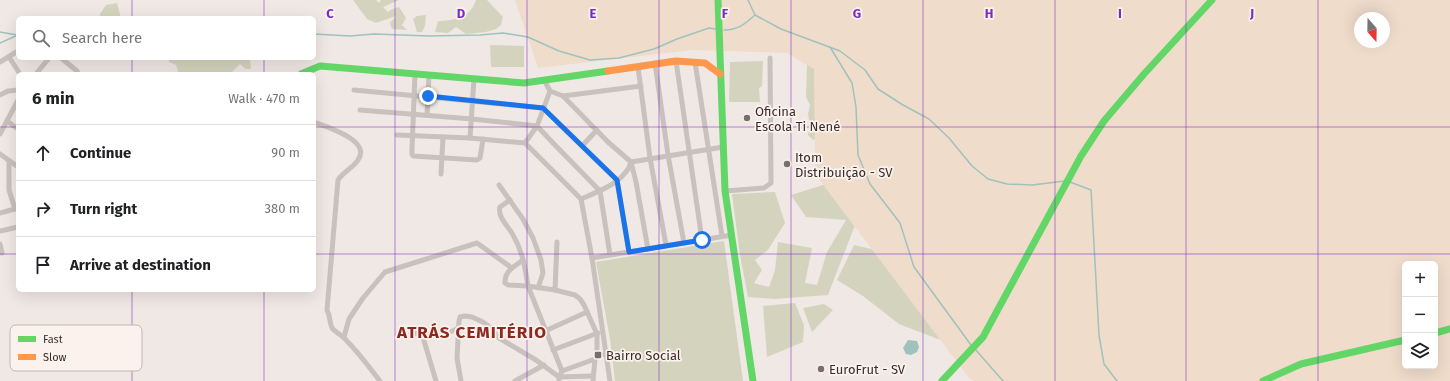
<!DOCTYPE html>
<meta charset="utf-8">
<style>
body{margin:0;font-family:"Fira Sans",sans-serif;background:#f2f2f2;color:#202124}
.controls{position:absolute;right:12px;bottom:12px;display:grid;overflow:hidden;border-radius:6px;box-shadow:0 4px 16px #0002}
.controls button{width:36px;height:36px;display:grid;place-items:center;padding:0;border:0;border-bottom:1px solid #e0e0e0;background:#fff;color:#202124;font:20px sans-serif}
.compass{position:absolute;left:1354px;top:12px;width:36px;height:36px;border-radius:50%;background:#fff;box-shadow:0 4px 16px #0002;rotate:160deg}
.stop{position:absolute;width:12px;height:12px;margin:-9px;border:3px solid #1a73e8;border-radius:50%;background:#fff}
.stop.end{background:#1a73e8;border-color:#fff;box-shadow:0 1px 4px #0008}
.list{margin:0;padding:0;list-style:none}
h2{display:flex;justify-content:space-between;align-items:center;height:52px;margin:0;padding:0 16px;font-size:17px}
h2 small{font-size:13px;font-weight:400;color:#757577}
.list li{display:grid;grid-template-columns:26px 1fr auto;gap:12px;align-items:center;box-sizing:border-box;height:56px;padding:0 16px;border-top:1px solid #e0e0e0}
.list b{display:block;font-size:15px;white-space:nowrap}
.list em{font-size:13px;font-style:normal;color:#757577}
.icon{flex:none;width:22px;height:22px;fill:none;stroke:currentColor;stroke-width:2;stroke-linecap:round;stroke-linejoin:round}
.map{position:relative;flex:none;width:1450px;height:381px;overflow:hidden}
.search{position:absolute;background:#fff;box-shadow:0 4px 16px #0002;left:16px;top:16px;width:300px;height:44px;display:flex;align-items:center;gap:10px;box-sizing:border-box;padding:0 14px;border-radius:6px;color:#757577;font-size:15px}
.panel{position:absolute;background:#fff;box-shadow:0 4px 16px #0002;left:16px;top:72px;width:300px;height:220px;border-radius:6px}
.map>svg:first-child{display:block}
</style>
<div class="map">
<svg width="1450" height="381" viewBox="0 0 1450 381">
<rect width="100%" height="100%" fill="#f0e8e4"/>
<g fill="#d4d4be">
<path d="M353,0H376L379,3L381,0H399L383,7L388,12L392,9L399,7L406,18L402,25L407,30L392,29L390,23L396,16L376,23L367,19Z"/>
<path d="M476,0H487L503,17L501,25L496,29L486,32L466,34L456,27L448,33L435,32L438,21C454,21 471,17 476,0Z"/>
<path d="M117,3L121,18H100V14L106,5Z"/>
<path d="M426,15L425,26L422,32H417L413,19L417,16Z"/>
<path d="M490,45L524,46V67H491Z"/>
<path d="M824,49L819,138L813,140L808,135L810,126L808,114L810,105L806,97L807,66L802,52Z"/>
<path d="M168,58H229L230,59L231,58H250L251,69H246L240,64L230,74H179L176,65L169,62Z"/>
<path d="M763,61L762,86L759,88L760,102H729L730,62Z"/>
<path d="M826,184L857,220L828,295L774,299L748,297L740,255L732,194L775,192L785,223L768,250L755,260L762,270L754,283L769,287L775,270L778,242L812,248L805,283L817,285L827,252L846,220L806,217L791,195Z"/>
<path d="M724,241L743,381H615L610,339L596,262Z"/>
<path d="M854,245L889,253L957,332L938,339L899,324L863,296L837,280Z"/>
<path d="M795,303L804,325L803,342L767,357L763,306Z"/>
<path d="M824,304L833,310L812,332L803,308Z"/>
</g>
<path fill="#f0dccb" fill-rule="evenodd" d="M515,0H1450V381H974L969,378L815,174L814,69L787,53L693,50L538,68ZM1360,18H1384V42H1360ZM1405,264H1435V366H1405Z"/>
<path fill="#a0c2bd" d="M908,340L917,341L919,347L917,352L911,355L906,354L903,348Z"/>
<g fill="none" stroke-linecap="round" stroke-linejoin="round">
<g stroke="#a0c2bd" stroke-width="1.5">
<path d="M748,0L755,15L781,29L840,51L865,70L878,89L903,105L929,119L949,138L972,166L988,179L1007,184L1032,185L1065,181"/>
<path d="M724,30C738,30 745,24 755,15"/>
<path d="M0,32L17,35"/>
<path d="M314,34L350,36L374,34L429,36L480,35L503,33L528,37L559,51L590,60L619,58L654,49L677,39L709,28L715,29"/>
<path d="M0,43L18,35"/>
<path d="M830,47L852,83L856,107L858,155L870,184L900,223L914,267L971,345"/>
<path d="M1070,182L1091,190L1099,335L1104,364L1117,381"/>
<path d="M975,349L1003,381"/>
</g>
<g stroke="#c9c1bd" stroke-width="5">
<path d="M9,57L20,74"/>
<path d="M61,58L77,71L78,74"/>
<path d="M676,61L702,240"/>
<path d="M0,62L18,51"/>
<path d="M695,62L722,236"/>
<path d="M655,63L668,155L684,243"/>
<path d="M638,67L650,158L666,245"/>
<path d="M36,74L49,58"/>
<path d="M415,74L412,149V154L413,156L477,160L480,158L483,139"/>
<path d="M354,90L543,108L617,180L629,252"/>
<path d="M550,91L563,96L608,142L631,162L636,182L648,249"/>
<path d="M0,95L8,91L18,90"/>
<path d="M563,96L641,86"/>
<path d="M360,110L472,119L537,126L554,144L600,191L610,255"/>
<path d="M427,115L429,75"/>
<path d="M7,121L18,129"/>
<path d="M314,122C326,127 372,140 358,160C353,168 343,172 338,180L327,310C331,317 329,322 332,328C335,332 342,335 346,340C359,353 369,367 380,381"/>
<path d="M0,134L18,100"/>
<path d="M397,135L470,138L525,143L581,199L592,258L610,381"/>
<path d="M470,138L474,79"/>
<path d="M525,143L537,126L550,91L544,80"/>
<path d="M582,146L597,130"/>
<path d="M0,154L18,167"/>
<path d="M9,161V190L15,209"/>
<path d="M441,174L443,137"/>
<path d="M499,185L523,219L533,238L541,260L543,273L538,288"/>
<path d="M725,191L764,188L771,183L770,58"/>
<path d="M581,199C595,193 616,185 625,173C628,170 630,166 631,162L723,147"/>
<path d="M510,200L500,207C497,217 509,227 513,235C523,252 525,268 528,286L555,290L575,295L580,299L584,305L597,334V357"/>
<path d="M0,213L18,208"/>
<path d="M0,231L18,227"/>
<path d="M0,244L2,253"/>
<path d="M592,258L732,235"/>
<path d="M523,260C515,266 504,271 505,283L508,285L528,286L562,371L559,377L593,376"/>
<path d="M555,290L557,242"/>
<path d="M545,331L587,312"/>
<path d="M411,333L441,336L459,328"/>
<path d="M422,334L436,381"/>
<path d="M344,337L349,319L363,298L385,272L477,243L512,268"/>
<path d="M553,350L598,333"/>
<path d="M562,371L595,359"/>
<path d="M461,381L457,358L459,321L460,317L465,316L472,317L483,322L491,328L499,338L536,360L559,377V381"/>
<path d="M515,381L544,365"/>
<path d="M593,381L595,359L598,355L607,354"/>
</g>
<g stroke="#63d668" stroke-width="7">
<path d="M718,0L725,191L753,381"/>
<path d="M301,74L320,66L524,83L608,71"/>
<path d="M1435,333L1450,329"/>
<path d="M942,381L983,337L1081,156L1104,121L1144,74L1212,0"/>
<path d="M1263,381L1301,364L1405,340"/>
</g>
<path stroke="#ff974d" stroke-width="7" d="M608,71L676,61L705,63L720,74"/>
</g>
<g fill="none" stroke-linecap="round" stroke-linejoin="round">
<path stroke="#1a73e8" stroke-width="5" d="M428,96L543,108L617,180L629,252L702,240"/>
</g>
<path fill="none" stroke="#7b2cbf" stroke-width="1" stroke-opacity="0.55" d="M132,0V18M264,0V18M395,0V381M527,0V381M659,0V381M791,0V381M923,0V381M1055,0V381M1186,0V381M1318,0V381M132,58V74M264,58V74M0,127H18M314,127H1450M0,254H18M314,254H1450M132,290V381M264,290V381"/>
<g fill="#7a6e6b" stroke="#fbf2ed" stroke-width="1.5">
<circle cx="747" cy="118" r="4"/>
<circle cx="787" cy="164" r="4"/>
<rect x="594" y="351" width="8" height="8" rx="2"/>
<circle cx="821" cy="369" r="4"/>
</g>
<g text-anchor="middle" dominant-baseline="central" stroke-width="3.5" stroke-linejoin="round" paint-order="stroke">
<g font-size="13" fill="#3a2d2a" stroke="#fbf2ed" text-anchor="start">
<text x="755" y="111">Oficina<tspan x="755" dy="15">Escola Ti Nené</tspan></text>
<text x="795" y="157">Itom<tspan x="795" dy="15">Distribuição - SV</tspan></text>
<text x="606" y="355">Bairro Social</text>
<text x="829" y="369">EuroFrut - SV</text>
</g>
<g font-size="17" font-weight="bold" letter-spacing="1" fill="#8c2920" stroke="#fbf2ed">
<text x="472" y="332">ATRÁS CEMITÉRIO</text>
</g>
</g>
<rect x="10" y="325" width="132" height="46" rx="6" fill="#fbf2ed" stroke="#c1b7b2" stroke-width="1"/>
<rect x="18" y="336" width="18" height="6" fill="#63d668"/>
<rect x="18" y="354" width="18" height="6" fill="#ff974d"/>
<g font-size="11" fill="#3a2d2a">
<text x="43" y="343">Fast</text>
<text x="43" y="361">Slow</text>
</g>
<g font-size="13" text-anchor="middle" font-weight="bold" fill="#7b2cbf" stroke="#fbf2ed" stroke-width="3.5" stroke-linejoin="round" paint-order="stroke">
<text x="330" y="18">C</text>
<text x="461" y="18">D</text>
<text x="593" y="18">E</text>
<text x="725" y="18">F</text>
<text x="857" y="18">G</text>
<text x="989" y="18">H</text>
<text x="1120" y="18">I</text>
<text x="1252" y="18">J</text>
</g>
</svg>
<div class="controls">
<button>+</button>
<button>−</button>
<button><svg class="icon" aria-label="layers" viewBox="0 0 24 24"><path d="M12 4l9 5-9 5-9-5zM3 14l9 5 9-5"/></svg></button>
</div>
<svg class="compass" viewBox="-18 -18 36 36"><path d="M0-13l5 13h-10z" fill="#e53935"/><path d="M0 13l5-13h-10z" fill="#757577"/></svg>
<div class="stop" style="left:702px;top:240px"></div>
<div class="stop end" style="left:428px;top:96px"></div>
<div class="search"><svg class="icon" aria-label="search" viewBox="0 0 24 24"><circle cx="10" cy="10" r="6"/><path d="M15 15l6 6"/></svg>Search here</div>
<section class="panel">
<h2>6 min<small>Walk · 470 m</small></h2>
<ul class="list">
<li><svg class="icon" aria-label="ahead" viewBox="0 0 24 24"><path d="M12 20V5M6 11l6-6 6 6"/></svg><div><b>Continue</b></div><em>90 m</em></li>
<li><svg class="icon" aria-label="right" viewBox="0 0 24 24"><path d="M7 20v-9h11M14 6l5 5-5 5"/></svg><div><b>Turn right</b></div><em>380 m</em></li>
<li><svg class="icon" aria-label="arrive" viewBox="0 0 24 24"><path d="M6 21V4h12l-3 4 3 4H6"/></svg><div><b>Arrive at destination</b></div></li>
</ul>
</section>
</div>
